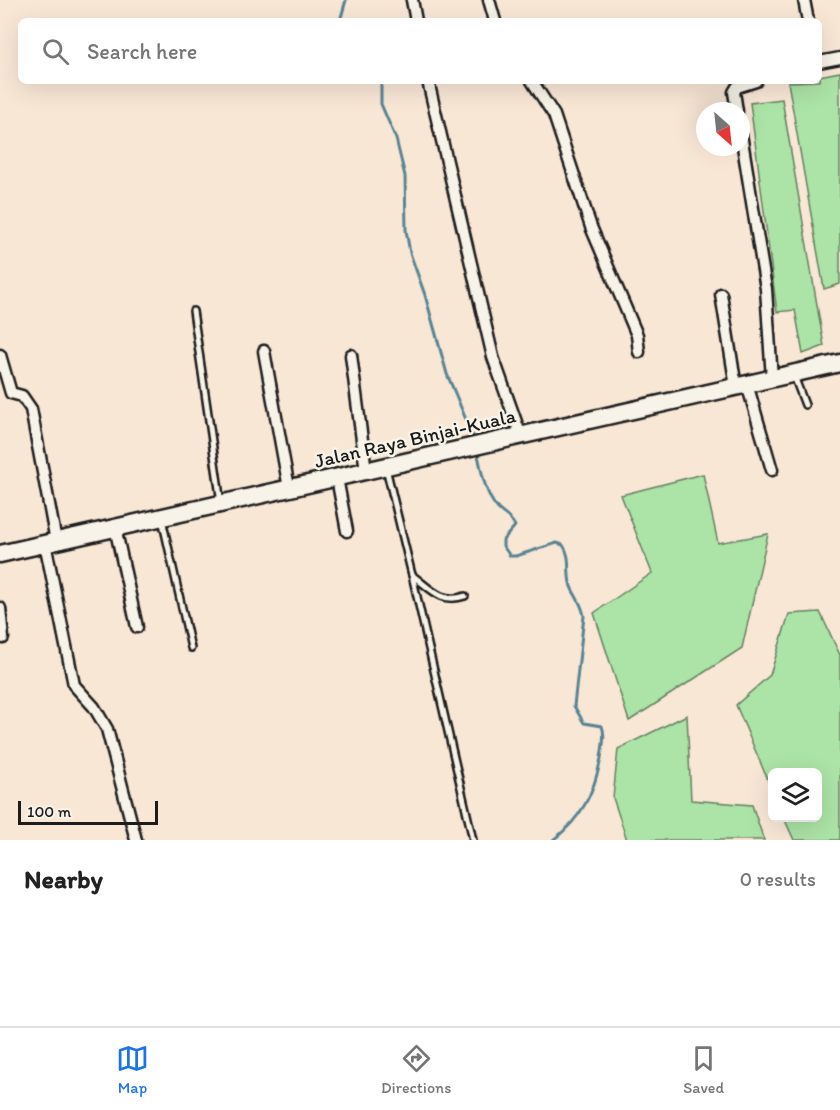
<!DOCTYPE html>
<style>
body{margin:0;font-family:Itim,sans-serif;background:#f6f6f6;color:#222}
.controls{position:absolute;right:18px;bottom:18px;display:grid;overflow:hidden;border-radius:9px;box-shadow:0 6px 24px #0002}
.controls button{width:54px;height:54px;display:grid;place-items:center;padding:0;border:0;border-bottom:2px solid #e0e0e0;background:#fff;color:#222;font:30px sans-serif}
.compass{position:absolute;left:696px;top:102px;width:54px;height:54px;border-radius:50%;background:#fff;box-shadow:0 6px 24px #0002;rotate:153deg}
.scale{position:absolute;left:18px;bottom:15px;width:140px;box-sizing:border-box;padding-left:6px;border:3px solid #1c1c1c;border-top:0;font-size:16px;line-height:21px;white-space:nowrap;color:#1c1c1c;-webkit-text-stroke:4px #f7f3e8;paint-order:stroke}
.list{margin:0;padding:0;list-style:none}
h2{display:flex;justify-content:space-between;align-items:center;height:78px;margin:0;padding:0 24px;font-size:26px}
h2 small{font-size:20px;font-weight:400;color:#767676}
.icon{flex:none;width:33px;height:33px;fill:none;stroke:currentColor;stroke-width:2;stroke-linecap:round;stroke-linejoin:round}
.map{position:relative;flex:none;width:840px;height:840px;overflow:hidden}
.search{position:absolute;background:#fff;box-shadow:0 6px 24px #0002;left:18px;right:18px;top:18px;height:66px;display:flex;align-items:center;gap:15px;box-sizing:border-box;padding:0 21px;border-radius:9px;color:#767676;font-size:22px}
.sheet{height:186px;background:#fff}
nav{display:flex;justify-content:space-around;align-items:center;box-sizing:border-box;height:84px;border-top:2px solid #e0e0e0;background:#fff;font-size:16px;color:#767676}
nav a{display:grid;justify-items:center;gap:3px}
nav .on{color:#1a73e8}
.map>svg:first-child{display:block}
</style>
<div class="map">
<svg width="840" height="840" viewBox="0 0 840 840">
<rect width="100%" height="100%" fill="#f9e7d6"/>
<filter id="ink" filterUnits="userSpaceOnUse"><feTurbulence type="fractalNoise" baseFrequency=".0167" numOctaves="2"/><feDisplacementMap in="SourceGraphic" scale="12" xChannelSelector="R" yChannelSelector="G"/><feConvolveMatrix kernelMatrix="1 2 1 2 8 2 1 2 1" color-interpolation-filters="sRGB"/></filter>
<g filter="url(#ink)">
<g fill="#ace3a6" stroke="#648061" stroke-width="1.5">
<path d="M840,72V284L824,289L788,82L819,81V76Z"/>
<path d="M782,99L824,346L803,354L795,310L777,312L750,103Z"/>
<path d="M703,474L718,543L768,534L742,648L629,721L594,613L652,573L621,495Z"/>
<path d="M820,612L840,655V840H794L784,818H818V772H772V790L736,705L770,675L789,614Z"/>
<path d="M687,715L691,800L752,805L764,840H627L613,798L618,749Z"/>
</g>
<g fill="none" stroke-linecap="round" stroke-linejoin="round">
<g stroke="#588492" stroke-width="3">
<path d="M340,21L346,0"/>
<path d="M381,81V104L396,139L405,176L406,230L410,253L425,295L447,374L475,441"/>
<path d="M477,450C481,469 485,495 498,509C505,516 511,517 515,526L503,540V546L510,556H516L557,543L563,545C573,559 565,575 572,589C577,599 582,604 584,616L574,706L584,723L602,726C606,736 602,747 601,758C594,793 582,818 553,840"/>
</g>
<defs>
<g id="service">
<path d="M193,311L221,503"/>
<path d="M794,376L805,405"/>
<path d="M386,468L412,575C431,589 441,604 465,596"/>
<path d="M162,519L191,648"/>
<path d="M412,575L473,840"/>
</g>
<g id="minor">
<path d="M412,0L416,21"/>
<path d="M489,0L495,21"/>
<path d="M804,0L808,21"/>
<path d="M819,62L840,58"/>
<path d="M428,81L493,357L521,436"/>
<path d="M532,81L554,115L591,227L637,335L639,352"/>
<path d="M737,111L734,92L737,87L756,81"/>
<path d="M741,134L766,289L772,379"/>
<path d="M721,294L736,387"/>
<path d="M264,351L289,488"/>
<path d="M0,355L11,393L22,396L31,409L56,541"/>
<path d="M351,355L366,471"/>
<path d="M747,384L772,470"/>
<path d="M337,478L347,531"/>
<path d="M115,527L137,627"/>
<path d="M45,543L74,685L94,707L107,729L136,840"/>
<path d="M0,608L3,638"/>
</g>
<path id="secondary" d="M0,554L840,363"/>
</defs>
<use href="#service" stroke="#1c1c1c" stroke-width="10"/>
<use href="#minor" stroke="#1c1c1c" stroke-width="15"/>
<use href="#secondary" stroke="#1c1c1c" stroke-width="21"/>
<use href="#service" stroke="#f7f3e8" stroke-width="5"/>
<use href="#minor" stroke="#f7f3e8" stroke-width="10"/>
<use href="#secondary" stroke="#f7f3e8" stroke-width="16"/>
</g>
</g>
<g text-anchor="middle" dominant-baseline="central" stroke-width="5" stroke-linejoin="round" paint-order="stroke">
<g font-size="20" fill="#1c1c1c" stroke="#f7f3e8">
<text transform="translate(415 438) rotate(-13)">Jalan Raya Binjai-Kuala</text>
</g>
</g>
</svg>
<div class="controls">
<button><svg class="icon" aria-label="layers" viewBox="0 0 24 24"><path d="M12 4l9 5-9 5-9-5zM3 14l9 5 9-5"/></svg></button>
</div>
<svg class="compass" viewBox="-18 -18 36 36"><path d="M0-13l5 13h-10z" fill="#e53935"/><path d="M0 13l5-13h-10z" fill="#767676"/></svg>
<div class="scale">100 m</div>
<div class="search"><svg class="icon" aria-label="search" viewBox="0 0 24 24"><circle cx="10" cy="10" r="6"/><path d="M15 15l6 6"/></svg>Search here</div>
</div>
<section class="sheet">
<h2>Nearby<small>0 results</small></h2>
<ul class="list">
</ul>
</section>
<nav>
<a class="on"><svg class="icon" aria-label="map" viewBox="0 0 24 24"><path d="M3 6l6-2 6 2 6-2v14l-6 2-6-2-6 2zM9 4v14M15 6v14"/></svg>Map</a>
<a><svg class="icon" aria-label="directions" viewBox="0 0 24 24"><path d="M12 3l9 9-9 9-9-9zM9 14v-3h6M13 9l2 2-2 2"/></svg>Directions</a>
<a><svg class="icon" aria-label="saved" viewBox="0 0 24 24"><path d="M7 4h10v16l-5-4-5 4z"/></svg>Saved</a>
</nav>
